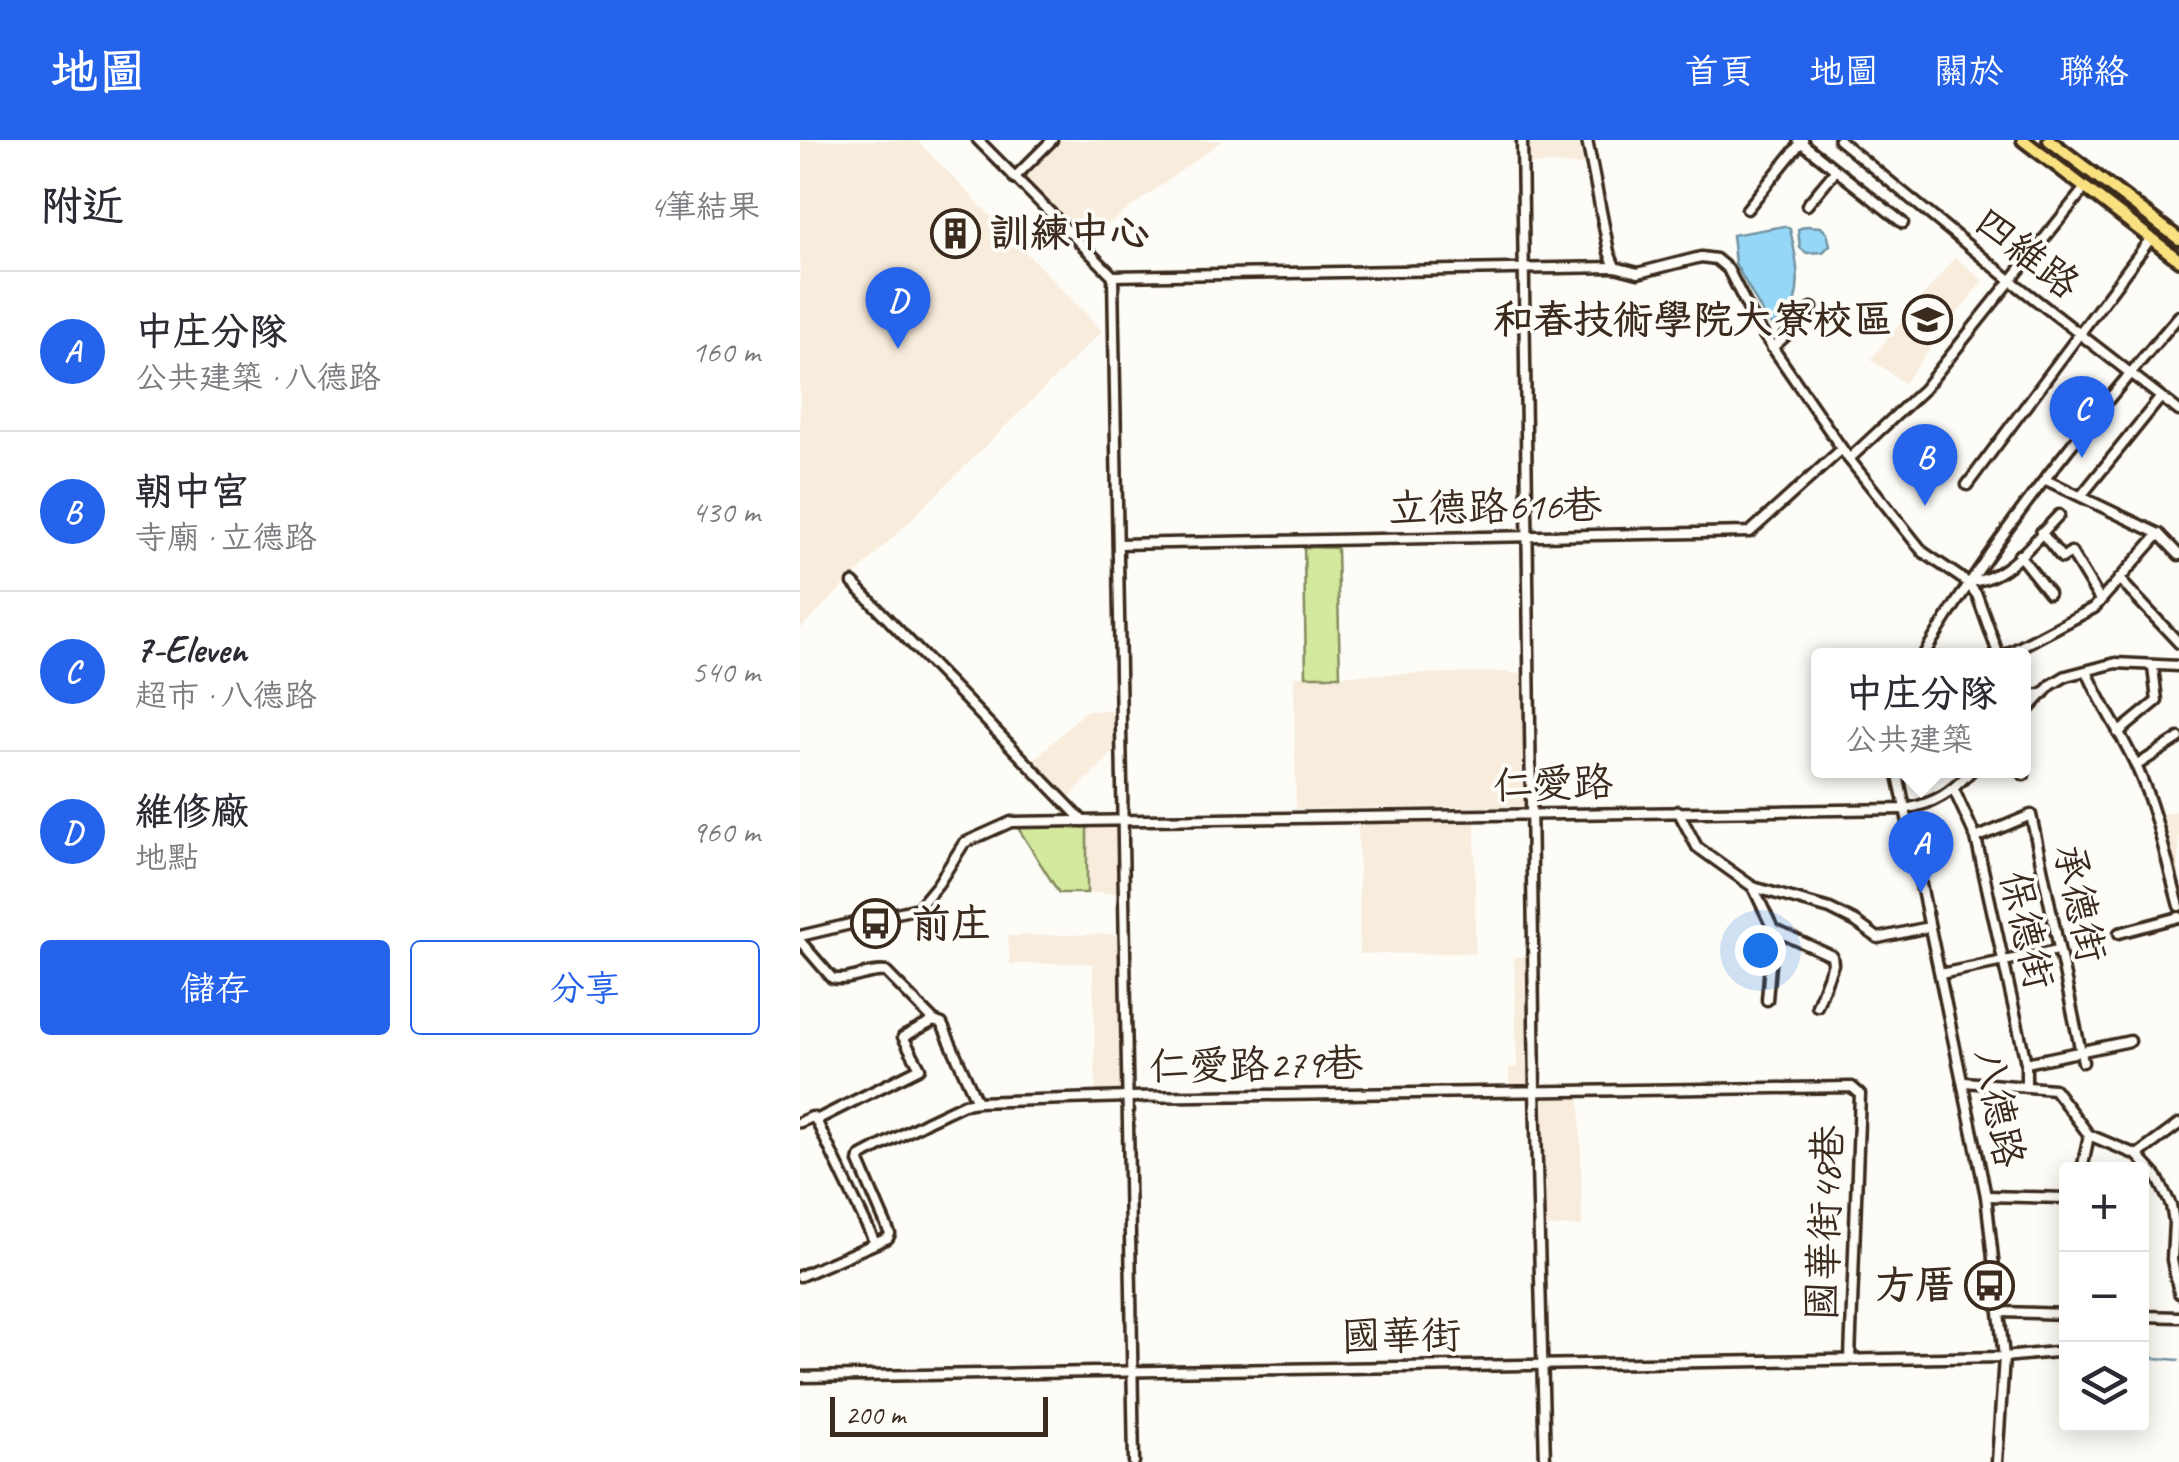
<!DOCTYPE html>
<html lang="zh-TW">
<meta charset="utf-8">
<style>
body{margin:0;font-family:Caveat,"LXGW WenKai TC",sans-serif;background:#f7f7f7;color:#2b2b33}
.controls{position:absolute;right:30px;bottom:30px;display:grid;overflow:hidden;border-radius:10px;box-shadow:0 5px 25px #0003}
.controls button{width:90px;height:90px;display:grid;place-items:center;padding:0;border:0;border-bottom:2px solid #e1e1e2;background:#fff;color:#2b2b33;font:50px sans-serif}
.scale{position:absolute;left:30px;bottom:25px;width:218px;box-sizing:border-box;padding-left:10px;border:5px solid #3b2a1e;border-top:0;font-size:28px;line-height:35px;white-space:nowrap;color:#3b2a1e;-webkit-text-stroke:8px #fdfcf7;paint-order:stroke}
.you{position:absolute;left:960px;top:810px;width:35px;height:35px;margin:-25px;border:8px solid #fff;border-radius:50%;background:#1a73e8;box-shadow:0 0 0 15px #1a73e833}
.badge{display:grid;place-items:center;width:65px;height:65px;border-radius:50%;background:#2563eb;color:#fff;font-size:32px;font-weight:700}
.pin{position:absolute;translate:-50% -82px;filter:drop-shadow(0 2px 5px #0008)}
.pin::after{content:'';position:absolute;top:52px;width:35px;height:30px;background:inherit;clip-path:polygon(0 0,100% 0,50% 100%)}
.popup{position:absolute;left:1011px;top:508px;width:220px;height:130px;box-sizing:border-box;display:grid;place-content:center;border-radius:10px;background:#fff;filter:drop-shadow(0 2px 8px #0005);font-size:32px;white-space:nowrap;color:#7c7c81}
.popup b{font-size:38px;color:#2b2b33}
.popup::after{content:'';position:absolute;left:50%;top:100%;margin-left:-20px;border:20px solid transparent;border-top-color:#fff}
.list{margin:0;padding:0;list-style:none}
h2{display:flex;justify-content:space-between;align-items:center;height:130px;margin:0;padding:0 40px;font-size:42px}
h2 small{font-size:32px;font-weight:400;color:#7c7c81}
.list li{display:grid;grid-template-columns:65px 1fr auto;gap:30px;align-items:center;box-sizing:border-box;height:160px;padding:0 40px;border-top:2px solid #e1e1e2}
.list b{display:block;font-size:38px;white-space:nowrap}
.list p{margin:0;font-size:32px;white-space:nowrap;color:#7c7c81}
.list em{font-size:32px;font-style:normal;color:#7c7c81}
.actions{display:flex;gap:20px;padding:30px 40px}
.actions a{flex:1;padding:22px 0;border:2px solid #2563eb;border-radius:10px;text-align:center;font-size:35px;color:#2563eb}
.actions .main{background:#2563eb;color:#fff}
.icon{flex:none;width:55px;height:55px;fill:none;stroke:currentColor;stroke-width:2;stroke-linecap:round;stroke-linejoin:round}
.map{position:relative;flex:none;width:1379px;height:1322px;overflow:hidden}
header{display:flex;align-items:center;gap:60px;box-sizing:border-box;height:140px;padding:0 50px;background:#2563eb;color:#fff}
header strong{font-size:48px}
nav{display:flex;gap:55px;margin-inline-start:auto;font-size:35px}
main{display:flex}
aside{flex:1;background:#fff}
.map>svg:first-child{display:block}
</style>
<header>
<strong>地圖</strong>
<nav><a>首頁</a><a>地圖</a><a>關於</a><a>聯絡</a></nav>
</header>
<main>
<aside>
<h2>附近<small>4筆結果</small></h2>
<ul class="list">
<li><span class="badge">A</span><div><b>中庄分隊</b><p>公共建築 · 八德路</p></div><em>160 m</em></li>
<li><span class="badge">B</span><div><b>朝中宮</b><p>寺廟 · 立德路</p></div><em>430 m</em></li>
<li><span class="badge">C</span><div><b>7-Eleven</b><p>超市 · 八德路</p></div><em>540 m</em></li>
<li><span class="badge">D</span><div><b>維修廠</b><p>地點</p></div><em>960 m</em></li>
</ul>
<div class="actions"><a class="main">儲存</a><a>分享</a></div>
</aside>
<div class="map">
<svg width="1379" height="1322" viewBox="0 0 1379 1322">
<rect width="100%" height="100%" fill="#fdfcf7"/>
<filter id="ink" filterUnits="userSpaceOnUse"><feTurbulence type="fractalNoise" baseFrequency=".01" numOctaves="2"/><feDisplacementMap in="SourceGraphic" scale="20" xChannelSelector="R" yChannelSelector="G"/><feConvolveMatrix kernelMatrix="1 2 1 2 8 2 1 2 1" color-interpolation-filters="sRGB"/></filter>
<g filter="url(#ink)">
<g fill="#f8ecdc">
<path d="M0,0H117L302,191L0,489Z"/>
<path d="M258,0H423L289,98L221,37Z"/>
<path d="M727,0H779L784,25L727,24Z"/>
<path d="M1155,117L1183,140L1104,243L1071,219Z"/>
<path d="M707,532L725,535L728,666L496,669L494,536Z"/>
<path d="M285,571H314L316,610L267,659L231,623Z"/>
<path d="M1379,670V741L1360,675Z"/>
<path d="M675,681V813L560,814L558,683Z"/>
<path d="M287,686L317,687L318,753H287Z"/>
<path d="M320,794L325,953L296,952L293,823L210,824L208,796Z"/>
<path d="M714,817H730L733,946H709V928L717,927Z"/>
<path d="M780,957L782,1086L744,1087L742,958Z"/>
</g>
<g fill="#d2e99e" stroke="#868a5e" stroke-width="2.5">
<path d="M504,407L537,408L540,536H506Z"/>
<path d="M287,686V753H259L218,688Z"/>
</g>
<g fill="#96d7f8" stroke="#7292a1" stroke-width="2.5">
<path d="M984,86L990,89C996,117 1005,152 987,178L972,185L967,181L935,123L932,95Z"/>
<path d="M1007,86L1021,87L1027,93L1030,105L1023,112L1007,113L1000,108L998,89Z"/>
</g>
<g fill="none" stroke-linecap="round" stroke-linejoin="round">
<path stroke="#7292a1" stroke-width="2.5" d="M1342,1217L1379,1220"/>
<defs>
<g id="minor">
<path d="M178,0L313,136L334,1322"/>
<path d="M722,0L735,951L745,1322"/>
<path d="M787,0L809,112L815,127L838,133L901,117L916,119L928,129L955,182L1049,319L1123,412L1167,442L1177,455L1199,516"/>
<path d="M998,0L1103,83"/>
<path d="M1039,0L1209,139L1379,271"/>
<path d="M214,38L252,0"/>
<path d="M1007,65L1036,30"/>
<path d="M947,69L1003,0"/>
<path d="M313,136L815,127"/>
<path d="M972,208L998,185L1012,168"/>
<path d="M1049,319L1124,249L1284,49"/>
<path d="M1246,340L1359,394L1379,415"/>
<path d="M1167,345L1351,98"/>
<path d="M1281,356L1361,257"/>
<path d="M1241,392L1262,418L1271,412L1300,460"/>
<path d="M318,404L950,392L1042,309"/>
<path d="M1219,415L1249,453"/>
<path d="M1319,439L1379,503"/>
<path d="M1167,442C1206,442 1234,400 1259,375"/>
<path d="M53,443L283,681"/>
<path d="M1123,516C1196,394 1287,283 1379,176"/>
<path d="M1203,516L1294,468L1359,394"/>
<path d="M1287,531C1301,566 1323,595 1338,630C1357,673 1366,720 1379,766"/>
<path d="M1224,555L1243,554"/>
<path d="M1224,574L1251,545L1266,536L1316,523L1379,526"/>
<path d="M1318,593L1357,561L1353,527"/>
<path d="M1336,626L1379,598"/>
<path d="M1097,630L1186,1056L1204,1217L1197,1322"/>
<path d="M1223,630L1224,635"/>
<path d="M1154,650L1176,698L1226,923V947"/>
<path d="M878,671L897,707L953,747L1030,769L1056,782L1078,798L1129,787"/>
<path d="M1176,698L1231,675L1283,922"/>
<path d="M953,747L973,789L967,860"/>
<path d="M973,789L1032,816L1033,824L1017,866"/>
<path d="M1319,793L1379,777"/>
<path d="M0,796L118,768L138,744L164,703L211,682L1105,669C1136,663 1151,653 1172,630"/>
<path d="M0,801L32,838C50,843 68,829 86,832L134,881L142,884L177,962"/>
<path d="M1140,834L1258,810"/>
<path d="M1226,923L1330,901"/>
<path d="M1164,942L1254,949L1289,995L1337,1015L1357,1037L1371,1065L1374,1082L1372,1120L1379,1153"/>
<path d="M16,980L75,1103"/>
<path d="M0,982L12,977L16,980L120,928L103,897L134,881"/>
<path d="M1337,1015L1379,984"/>
<path d="M1282,1030L1289,995"/>
<path d="M1186,1056L1266,1058"/>
<path d="M0,1136L88,1098L90,1094L59,1022L60,1017L128,981L164,964L177,962L329,957L1052,947L1060,954L1050,1219"/>
<path d="M1201,1172L1266,1174"/>
<path d="M1342,1176L1379,1177"/>
<path d="M0,1237L1204,1217L1266,1211"/>
</g>
<g id="major">
<path d="M1223,0L1379,120"/>
<path d="M1249,0L1379,99"/>
</g>
</defs>
<use href="#minor" stroke="#3b2a1e" stroke-width="15"/>
<use href="#major" stroke="#3b2a1e" stroke-width="18"/>
<use href="#minor" stroke="#fdfcf7" stroke-width="8"/>
<use href="#major" stroke="#fae180" stroke-width="10"/>
</g>
</g>
<defs>
<symbol id="building-ring" viewBox="-11 -11 22 22"><circle r="9.5" fill="#fdfcf7" stroke="#3b2a1e" stroke-width="1.5"/><path d="M-4-6H4V6H1V3H-1V6H-4ZM-2.5-4.3h1.7v1.8h-1.7ZM.8-4.3h1.7v1.8H.8ZM-2.5-1h1.7V.8h-1.7ZM.8-1h1.7V.8H.8Z" fill="#3b2a1e"/></symbol>
<symbol id="university-ring" viewBox="-11 -11 22 22"><circle r="9.5" fill="#fdfcf7" stroke="#3b2a1e" stroke-width="1.5"/><path d="M0-5L7-2L0 1L-7-2ZM-4 1L0 2.5L4 1V4Q0 6-4 4Z" fill="#3b2a1e"/></symbol>
<symbol id="bus-ring" viewBox="-11 -11 22 22"><circle r="9.5" fill="#fdfcf7" stroke="#3b2a1e" stroke-width="1.5"/><path d="M-5-6H5V4H4V6H2V4H-2V6H-4V4H-5ZM-3.5-4V0h7V-4ZM-3.5 1.2v1.5H-2V1.2ZM2 1.2v1.5H3.5V1.2Z" fill="#3b2a1e"/></symbol>
</defs>
<g fill-rule="evenodd">
<use href="#building-ring" x="128" y="66" width="55" height="55"/>
<use href="#university-ring" x="1100" y="152" width="55" height="55"/>
<use href="#bus-ring" x="48" y="756" width="55" height="55"/>
<use href="#bus-ring" x="1162" y="1118" width="55" height="55"/>
</g>
<g text-anchor="middle" dominant-baseline="central" stroke-width="8" stroke-linejoin="round" paint-order="stroke">
<g font-size="40" font-weight="bold" fill="#3b2a1e" stroke="#fdfcf7" text-anchor="start">
<text x="190" y="93">訓練中心</text>
<text x="1093" y="180" text-anchor="end">和春技術學院大寮校區</text>
<text x="111" y="784">前庄</text>
<text x="1155" y="1145" text-anchor="end">方厝</text>
</g>
<g font-size="40" fill="#3b2a1e" stroke="#fdfcf7">
<text transform="translate(1227 113) rotate(38)">四維路</text>
<text transform="translate(695 367) rotate(-1)">立德路616巷</text>
<text transform="translate(753 644) rotate(-2)">仁愛路</text>
<text transform="translate(1280 763) rotate(78)">承德街</text>
<text transform="translate(1227 790) rotate(77)">保德街</text>
<text transform="translate(456 925) rotate(-1)">仁愛路279巷</text>
<text transform="translate(1199 968) rotate(79)">八德路</text>
<text transform="translate(1025 1083) rotate(-88)">國華街48巷</text>
<text transform="translate(601 1196) rotate(-1)">國華街</text>
</g>
</g>
</svg>
<div class="controls">
<button>+</button>
<button>−</button>
<button><svg class="icon" aria-label="layers" viewBox="0 0 24 24"><path d="M12 4l9 5-9 5-9-5zM3 14l9 5 9-5"/></svg></button>
</div>
<div class="scale">200 m</div>
<div class="you"></div>
<div class="pin badge" style="left:1121px;top:753px">A</div>
<div class="popup"><b>中庄分隊</b>公共建築</div>
<div class="pin badge" style="left:1125px;top:366px">B</div>
<div class="pin badge" style="left:1282px;top:318px">C</div>
<div class="pin badge" style="left:98px;top:209px">D</div>
</div>
</main>
